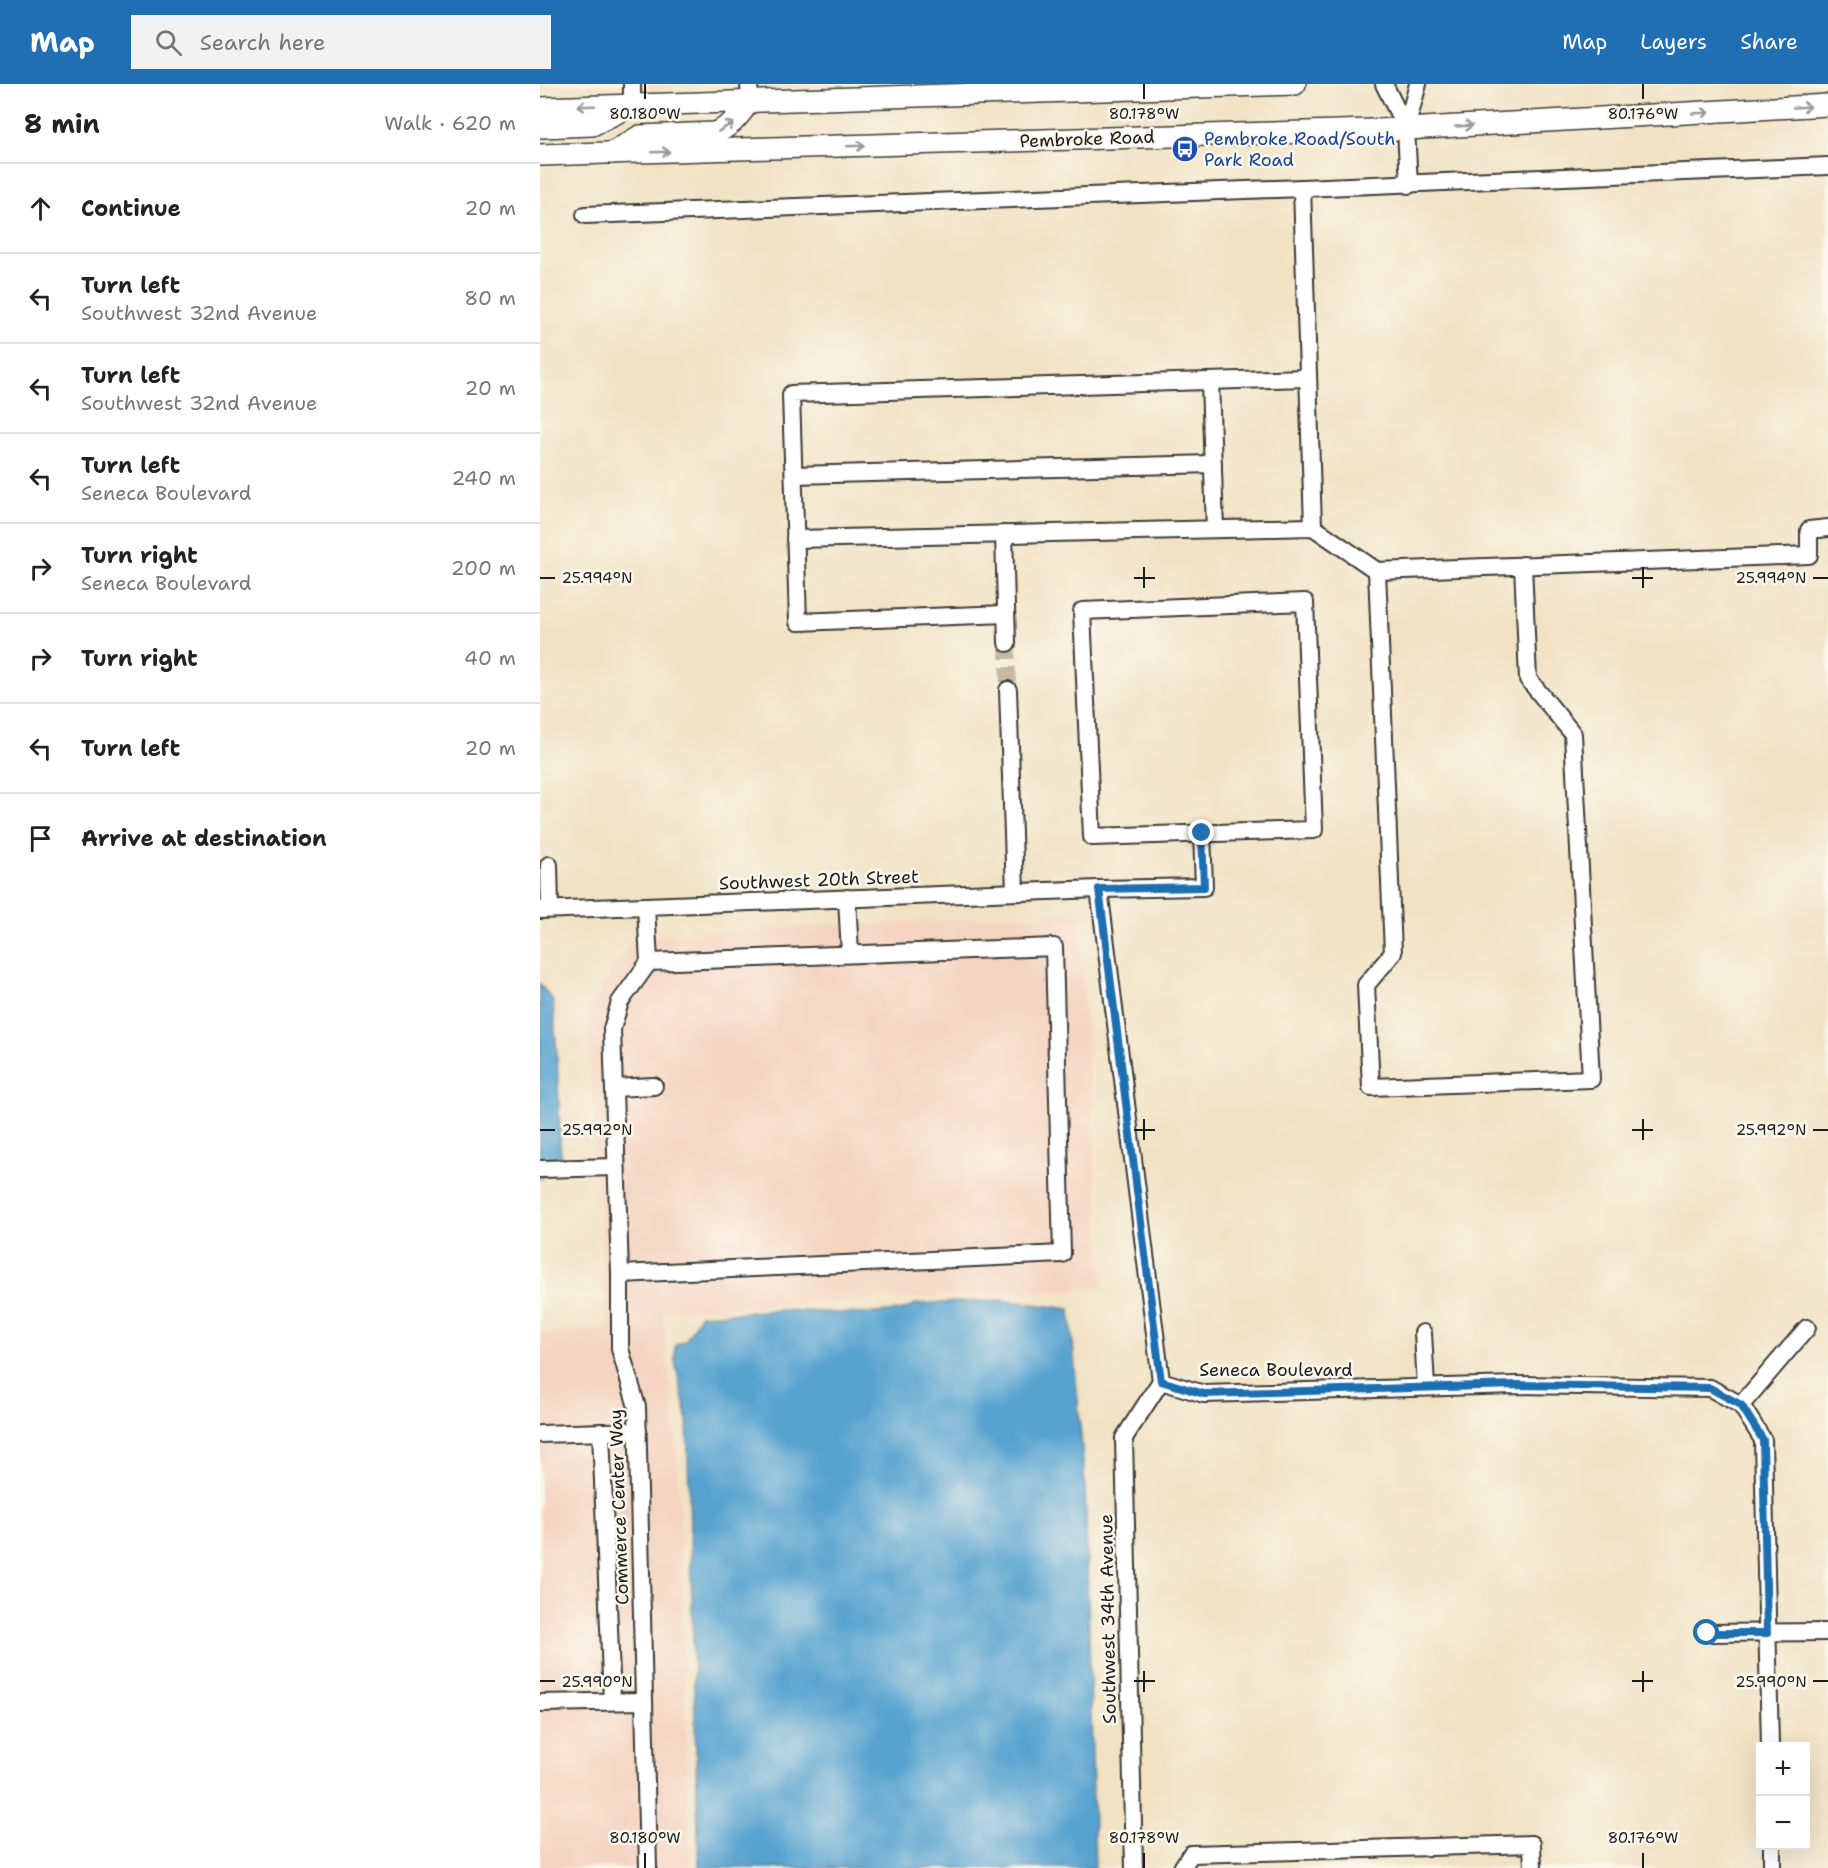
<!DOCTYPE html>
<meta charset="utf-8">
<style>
body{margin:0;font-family:"Shantell Sans",sans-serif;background:#f2f2f2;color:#222}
.controls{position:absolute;right:18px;bottom:18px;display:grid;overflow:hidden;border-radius:0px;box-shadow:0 6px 24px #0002}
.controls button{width:54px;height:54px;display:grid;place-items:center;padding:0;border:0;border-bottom:2px solid #e0e0e0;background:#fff;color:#222;font:30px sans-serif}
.stop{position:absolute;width:18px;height:18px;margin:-14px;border:4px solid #1f6fb2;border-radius:50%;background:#fff}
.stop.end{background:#1f6fb2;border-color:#fff;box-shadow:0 2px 6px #0008}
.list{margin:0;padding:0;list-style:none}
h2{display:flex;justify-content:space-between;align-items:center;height:78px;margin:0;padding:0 24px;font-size:26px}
h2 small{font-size:20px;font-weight:400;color:#767676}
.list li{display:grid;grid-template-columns:39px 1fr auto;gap:18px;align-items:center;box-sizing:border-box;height:90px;padding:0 24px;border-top:2px solid #e0e0e0}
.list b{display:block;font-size:22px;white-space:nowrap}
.list p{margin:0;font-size:20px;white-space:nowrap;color:#767676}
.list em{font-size:20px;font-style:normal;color:#767676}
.icon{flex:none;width:33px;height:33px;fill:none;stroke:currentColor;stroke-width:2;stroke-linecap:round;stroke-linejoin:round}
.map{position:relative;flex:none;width:1288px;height:1784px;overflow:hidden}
header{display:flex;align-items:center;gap:36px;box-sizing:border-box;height:84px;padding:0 30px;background:#1f6fb2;color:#fff}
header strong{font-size:28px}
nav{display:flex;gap:33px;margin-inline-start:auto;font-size:21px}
.search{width:420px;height:54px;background:#f2f2f2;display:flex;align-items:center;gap:15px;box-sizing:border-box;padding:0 21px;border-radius:0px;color:#767676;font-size:22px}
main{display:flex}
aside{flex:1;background:#fff}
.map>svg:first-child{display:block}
</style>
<header>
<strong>Map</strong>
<div class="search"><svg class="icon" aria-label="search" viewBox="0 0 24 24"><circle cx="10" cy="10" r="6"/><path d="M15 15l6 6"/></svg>Search here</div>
<nav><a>Map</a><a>Layers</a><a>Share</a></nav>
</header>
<main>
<aside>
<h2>8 min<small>Walk · 620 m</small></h2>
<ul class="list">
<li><svg class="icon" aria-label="ahead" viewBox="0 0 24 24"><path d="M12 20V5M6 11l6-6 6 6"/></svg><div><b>Continue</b></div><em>20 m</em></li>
<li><svg class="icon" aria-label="left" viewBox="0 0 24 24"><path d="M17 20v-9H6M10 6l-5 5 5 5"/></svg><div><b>Turn left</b><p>Southwest 32nd Avenue</p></div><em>80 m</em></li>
<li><svg class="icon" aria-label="left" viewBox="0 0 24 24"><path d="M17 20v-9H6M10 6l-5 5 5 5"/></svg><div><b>Turn left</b><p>Southwest 32nd Avenue</p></div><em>20 m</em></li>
<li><svg class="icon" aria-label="left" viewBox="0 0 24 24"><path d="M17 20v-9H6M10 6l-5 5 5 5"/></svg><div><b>Turn left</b><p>Seneca Boulevard</p></div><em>240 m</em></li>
<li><svg class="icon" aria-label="right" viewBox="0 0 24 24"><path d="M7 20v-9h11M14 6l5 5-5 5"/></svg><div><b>Turn right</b><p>Seneca Boulevard</p></div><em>200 m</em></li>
<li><svg class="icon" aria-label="right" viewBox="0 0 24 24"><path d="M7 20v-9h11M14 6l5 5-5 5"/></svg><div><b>Turn right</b></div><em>40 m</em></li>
<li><svg class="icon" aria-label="left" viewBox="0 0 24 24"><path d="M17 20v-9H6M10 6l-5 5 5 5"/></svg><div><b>Turn left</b></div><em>20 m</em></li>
<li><svg class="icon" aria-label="arrive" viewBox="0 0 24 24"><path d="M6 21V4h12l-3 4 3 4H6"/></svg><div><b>Arrive at destination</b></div></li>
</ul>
</aside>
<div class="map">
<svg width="1288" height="1784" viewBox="0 0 1288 1784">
<rect width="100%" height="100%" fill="#fbf7ec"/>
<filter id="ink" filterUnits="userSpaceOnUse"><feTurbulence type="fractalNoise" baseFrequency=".0167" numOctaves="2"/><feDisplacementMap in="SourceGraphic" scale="12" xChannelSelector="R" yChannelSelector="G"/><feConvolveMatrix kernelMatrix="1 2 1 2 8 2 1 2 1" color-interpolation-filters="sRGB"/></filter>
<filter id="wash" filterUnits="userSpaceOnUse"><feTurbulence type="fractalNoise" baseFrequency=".008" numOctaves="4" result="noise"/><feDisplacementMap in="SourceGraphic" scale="24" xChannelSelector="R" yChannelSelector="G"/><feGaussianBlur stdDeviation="1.35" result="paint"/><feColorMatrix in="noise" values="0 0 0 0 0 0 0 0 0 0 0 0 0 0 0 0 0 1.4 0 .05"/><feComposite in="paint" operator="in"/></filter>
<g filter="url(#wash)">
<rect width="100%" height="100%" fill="#f1e2c4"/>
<path fill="#f4d3c0" d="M538,829L563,1204L123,1227L138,1380L150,1784H0V1249L67,1246L47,926L94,852Z"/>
<g fill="#57a3d0" stroke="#3a6076" stroke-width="1.5">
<path d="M0,900L13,917L17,971L21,1080L0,1095Z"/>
<path d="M462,1216L530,1225L545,1400L555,1784H159L147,1333L135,1277V1261L146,1256L160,1231L242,1226L321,1230L361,1227L376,1220Z"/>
</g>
</g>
<g filter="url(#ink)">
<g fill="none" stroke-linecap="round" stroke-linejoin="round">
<path stroke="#c6baa2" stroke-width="16" stroke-dasharray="16 8" stroke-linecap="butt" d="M467,559L468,606"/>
<defs>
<g id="minor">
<path d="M92,0V21"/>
<path d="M209,0L210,17"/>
<path d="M844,0L866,45"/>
<path d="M869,101L866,45L878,0"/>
<path d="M45,131L762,104"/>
<path d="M670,297L675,445"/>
<path d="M254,391L673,380"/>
<path d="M773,443L762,104L1288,82"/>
<path d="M464,450L467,559"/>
<path d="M255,455L773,443L837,487L1269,471V446L1288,444"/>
<path d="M837,487L853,869L826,901L831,1003L1051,995L1033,650L988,595L983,481"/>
<path d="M765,518L774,746L552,753L542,527Z"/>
<path d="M466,530L258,538L251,310L767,294"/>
<path d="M468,606L475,808"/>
<path d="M9,781L10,825"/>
<path d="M559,805L621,1297L664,1310L976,1301L1170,1304L1201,1321L1223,1356L1230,1662"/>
<path d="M307,814L310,870"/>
<path d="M106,822L109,878L80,918L72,945L80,1190V1265L97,1323L108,1784"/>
<path d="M0,826L559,805L664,803L662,749"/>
<path d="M74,1004L114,1002"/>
<path d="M0,1085L76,1083"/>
<path d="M80,1190L522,1170L514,863L109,878"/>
<path d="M883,1249L886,1303"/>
<path d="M1201,1321L1267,1244"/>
<path d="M61,1348L72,1617"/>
<path d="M0,1350L98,1347"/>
<path d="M1168,1549L1288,1548"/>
<path d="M0,1619L104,1617"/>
<path d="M1232,1762V1784"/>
<path d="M594,1784L584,1354L621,1297"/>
<path d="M642,1784L651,1770L992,1760L993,1784"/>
</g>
<g id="major">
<path d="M0,24L755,0"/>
<path d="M0,43L52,41L86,24"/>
<path d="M72,69L100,52L174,49C192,43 199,31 210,17"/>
<path d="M0,71L866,45L1288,21"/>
</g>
</defs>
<use href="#minor" stroke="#3c3a35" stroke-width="20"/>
<use href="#major" stroke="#3c3a35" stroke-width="24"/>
<use href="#minor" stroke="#fff" stroke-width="16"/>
<use href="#major" stroke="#fff" stroke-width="21"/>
</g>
<defs><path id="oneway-shaft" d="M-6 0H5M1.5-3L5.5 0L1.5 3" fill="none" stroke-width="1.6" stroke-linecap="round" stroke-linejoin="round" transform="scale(1.5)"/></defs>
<g stroke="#999">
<use href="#oneway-shaft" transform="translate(46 22) rotate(178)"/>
<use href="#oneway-shaft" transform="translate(1262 23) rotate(-4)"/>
<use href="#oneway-shaft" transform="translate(1161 29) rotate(-3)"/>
<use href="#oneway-shaft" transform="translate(924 42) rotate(-3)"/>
<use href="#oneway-shaft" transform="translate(186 43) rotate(-31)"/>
<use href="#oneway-shaft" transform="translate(316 62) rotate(-2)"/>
<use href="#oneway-shaft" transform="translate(121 68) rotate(-2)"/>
</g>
</g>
<g fill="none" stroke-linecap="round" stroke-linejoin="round" filter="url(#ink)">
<path stroke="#1f6fb2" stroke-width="8" d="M662,749L664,803L559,805L621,1297L664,1310L976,1301L1170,1304L1201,1321L1223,1356L1227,1549H1167"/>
</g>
<path fill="none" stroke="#1c1c1c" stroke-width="2" d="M105,0V15M604,0V15M1103,0V15M604,483V504M1103,483V504M0,494H15M594,494H615M1092,494H1113M1273,494H1288M604,1035V1056M1103,1035V1056M0,1046H15M594,1046H615M1092,1046H1113M1273,1046H1288M604,1587V1608M1103,1587V1608M0,1597H15M594,1597H615M1092,1597H1113M1273,1597H1288M105,1769V1784M604,1769V1784M1103,1769V1784"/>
<defs>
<symbol id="bus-disc" viewBox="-11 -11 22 22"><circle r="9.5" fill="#1a4fb4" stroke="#fbf7ec"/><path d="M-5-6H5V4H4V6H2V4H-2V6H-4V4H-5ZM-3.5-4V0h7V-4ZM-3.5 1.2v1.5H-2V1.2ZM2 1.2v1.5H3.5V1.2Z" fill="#fff"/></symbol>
</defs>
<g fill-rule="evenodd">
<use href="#bus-disc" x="630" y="50" width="30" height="30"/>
</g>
<g text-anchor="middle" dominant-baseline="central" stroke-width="5" stroke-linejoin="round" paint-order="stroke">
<g font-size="18" fill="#1c1c1c" stroke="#fbf7ec">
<text transform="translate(547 55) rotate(-2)">Pembroke Road</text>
<text transform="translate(279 796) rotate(-2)">Southwest 20th Street</text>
<text x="736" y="1286">Seneca Boulevard</text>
<text transform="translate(79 1423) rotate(-92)">Commerce Center Way</text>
<text transform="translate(568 1535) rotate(-91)">Southwest 34th Avenue</text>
</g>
<g font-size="18" fill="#164399" stroke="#fbf7ec" text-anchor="start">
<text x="664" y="55">Pembroke Road/South<tspan x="664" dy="21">Park Road</tspan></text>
</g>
</g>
<g font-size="15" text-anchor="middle" fill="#1c1c1c" stroke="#fbf7ec" stroke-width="5" stroke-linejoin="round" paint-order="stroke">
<text x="105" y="35">80.180°W</text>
<text x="604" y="35">80.178°W</text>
<text x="1103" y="35">80.176°W</text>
<text x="57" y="499">25.994°N</text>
<text x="1231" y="499">25.994°N</text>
<text x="57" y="1051">25.992°N</text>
<text x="1231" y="1051">25.992°N</text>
<text x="57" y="1603">25.990°N</text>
<text x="1231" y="1603">25.990°N</text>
<text x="105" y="1759">80.180°W</text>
<text x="604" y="1759">80.178°W</text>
<text x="1103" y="1759">80.176°W</text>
</g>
</svg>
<div class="controls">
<button>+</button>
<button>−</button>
</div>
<div class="stop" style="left:1167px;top:1549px"></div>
<div class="stop end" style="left:662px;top:749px"></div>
</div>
</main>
